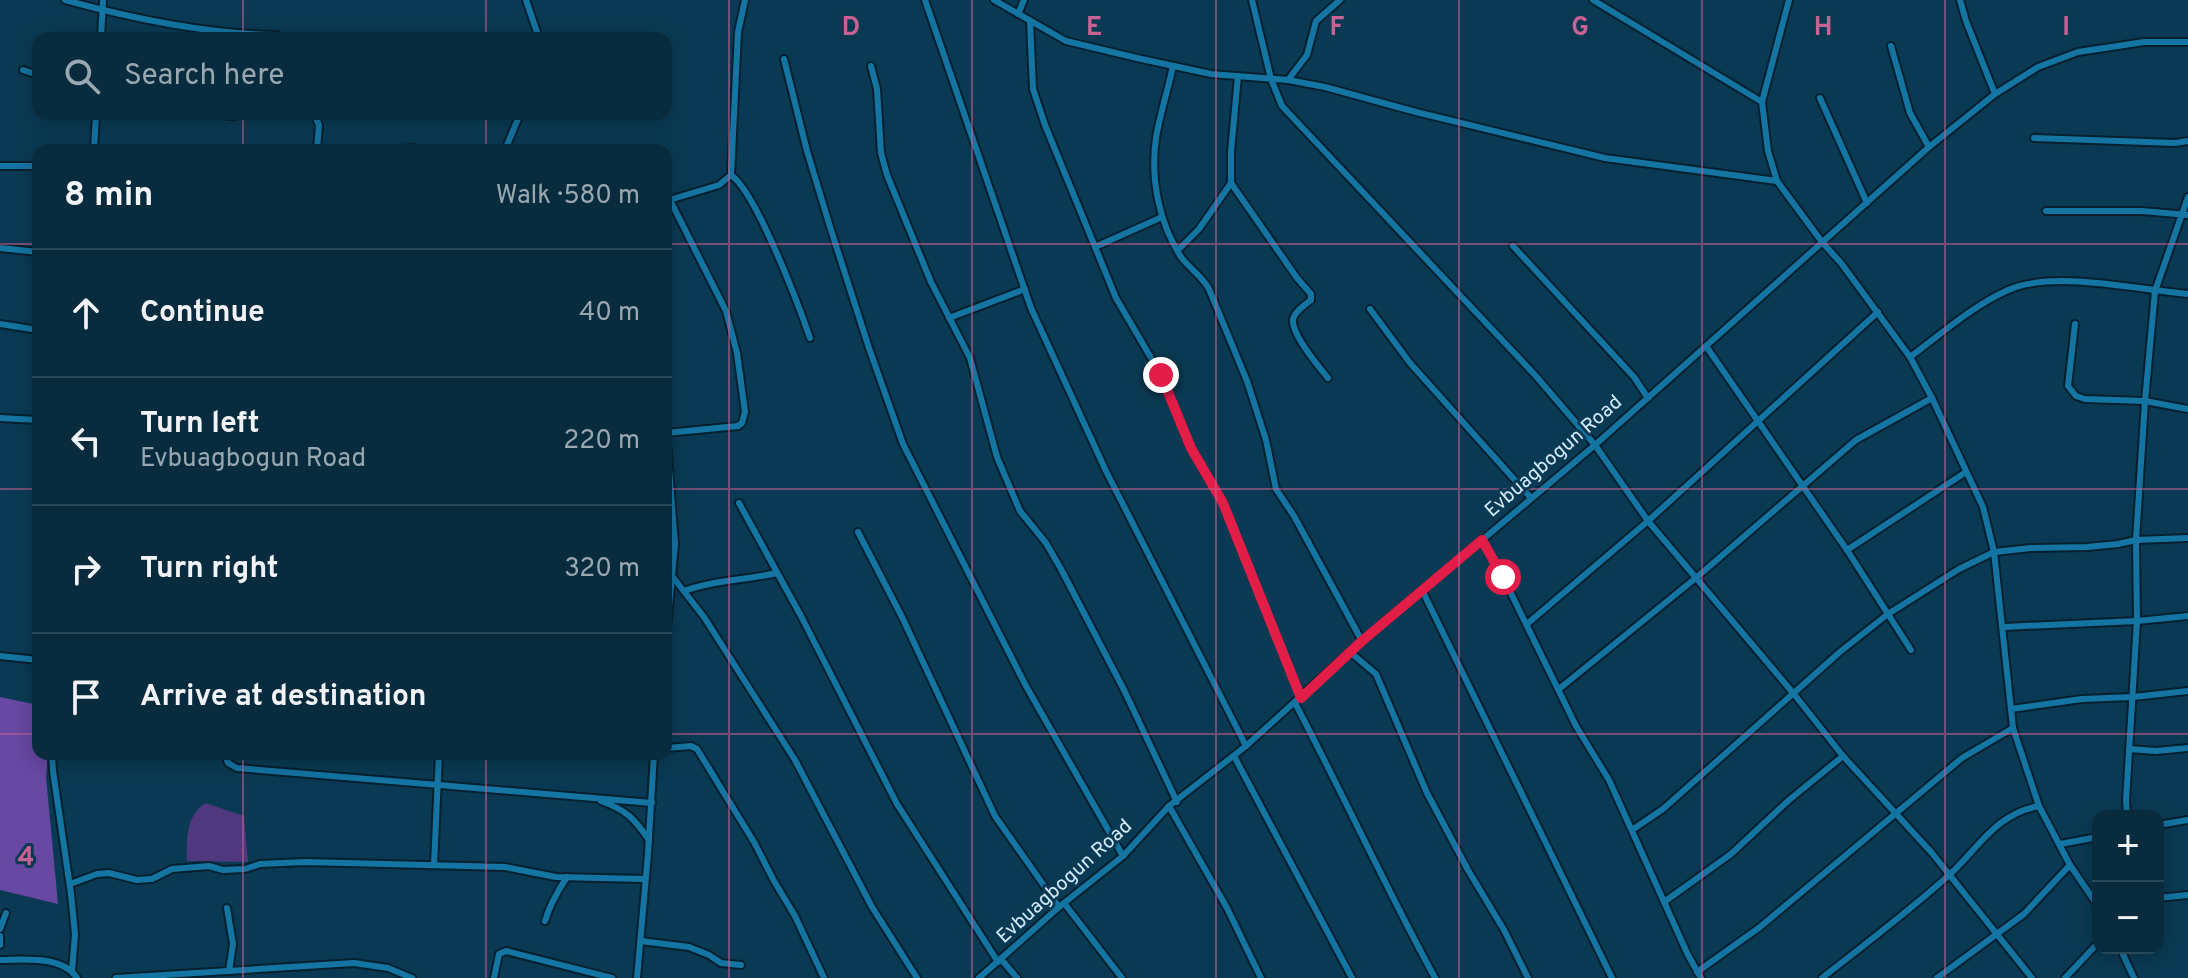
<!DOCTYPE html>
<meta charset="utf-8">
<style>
body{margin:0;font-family:Overpass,sans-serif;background:#163849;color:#f1f3f6}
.controls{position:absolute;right:24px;bottom:24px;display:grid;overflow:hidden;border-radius:16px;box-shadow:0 4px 20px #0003}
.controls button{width:72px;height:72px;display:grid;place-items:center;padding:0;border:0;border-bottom:2px solid #294858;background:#082c3e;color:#f1f3f6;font:40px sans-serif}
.stop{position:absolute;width:24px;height:24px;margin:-18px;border:6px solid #e11d48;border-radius:50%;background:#fff}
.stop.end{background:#e11d48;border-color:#fff;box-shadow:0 2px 8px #0008}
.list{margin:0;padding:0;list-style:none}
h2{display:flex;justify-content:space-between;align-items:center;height:104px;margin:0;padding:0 32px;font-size:34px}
h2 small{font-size:26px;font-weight:400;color:#98a7b0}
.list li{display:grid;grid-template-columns:52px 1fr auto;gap:24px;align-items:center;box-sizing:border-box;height:128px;padding:0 32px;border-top:2px solid #294858}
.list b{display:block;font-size:30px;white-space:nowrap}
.list p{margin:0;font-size:26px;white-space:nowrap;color:#98a7b0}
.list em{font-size:26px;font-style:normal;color:#98a7b0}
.icon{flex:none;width:44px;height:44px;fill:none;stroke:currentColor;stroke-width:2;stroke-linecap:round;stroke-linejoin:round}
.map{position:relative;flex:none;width:2188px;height:978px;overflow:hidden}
.search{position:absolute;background:#082c3e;box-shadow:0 4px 20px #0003;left:32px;top:32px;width:640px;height:88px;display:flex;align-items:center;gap:20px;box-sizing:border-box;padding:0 28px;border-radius:16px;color:#98a7b0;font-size:30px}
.panel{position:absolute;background:#082c3e;box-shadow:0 4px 20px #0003;left:32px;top:144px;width:640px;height:616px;border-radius:16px}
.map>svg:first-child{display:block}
</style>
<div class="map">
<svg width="2188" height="978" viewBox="0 0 2188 978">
<rect width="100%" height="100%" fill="#0a3a53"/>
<path fill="#4f387d" d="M206,803L244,816L248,862L187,861C187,839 185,816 206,803Z"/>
<path fill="#6748a3" d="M0,697L38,705V754H48L46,777L58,904L0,890Z"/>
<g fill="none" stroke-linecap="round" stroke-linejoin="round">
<defs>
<g id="minor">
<path d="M65,0C134,19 205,34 277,35"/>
<path d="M526,0L539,38"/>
<path d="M925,0L1031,308L1106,471L1246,746"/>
<path d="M994,0L1066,41L1137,58L1211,74L1288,80L1325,87L1416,112L1605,158L1777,181"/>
<path d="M1252,0L1271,79L1282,106L1535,375L1595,445L1648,521L1794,694L1843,756L1932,853L2032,978"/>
<path d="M1593,0L1762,102"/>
<path d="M1789,0L1762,102L1768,151L1777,181L1822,242L1841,263L1910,357L1932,398L1983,507L1994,552L2013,728L2039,806L2070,865L2098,906"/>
<path d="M1960,0L1966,21L1995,94"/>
<path d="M1018,14L1024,0"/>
<path d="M1030,21L1033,89L1045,125L1116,298L1161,375L1191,448L1223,503L1301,698"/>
<path d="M101,38L103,0"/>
<path d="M1891,46L1910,113L1929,147"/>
<path d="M784,59L807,151L831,230L869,348L903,444L1026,686L1123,856"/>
<path d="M871,66L877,89L881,153L887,175L931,282L970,358L997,457L1020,511L1046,543L1061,569L1124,690L1177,802"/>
<path d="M1173,66C1168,90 1160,114 1156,138C1150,178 1159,223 1181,257C1190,269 1202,276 1209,289L1247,381L1266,440L1276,489L1294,516L1362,641"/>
<path d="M23,70L38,75"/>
<path d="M1238,76L1231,152V183L1297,278L1311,294V300C1305,305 1295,311 1293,319C1291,334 1319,367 1328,378"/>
<path d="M1288,80L1307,55L1316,21L1340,0"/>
<path d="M1820,98L1867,203"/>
<path d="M214,114L232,116L247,114"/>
<path d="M314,114L319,125L317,150"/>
<path d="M2034,138L2175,143L2188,141"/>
<path d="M94,150L96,114"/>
<path d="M389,150L413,148L419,150"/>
<path d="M505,150L520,114"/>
<path d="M0,166H38"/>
<path d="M731,175C756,192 799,306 810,338"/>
<path d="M666,201L719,185L731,175L738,32L745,0"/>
<path d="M2046,211H2142L2188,215"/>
<path d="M1513,246L1634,377L1648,398"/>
<path d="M1095,247L1162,217"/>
<path d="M0,248L38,252"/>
<path d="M1178,250L1199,229L1231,183"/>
<path d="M1370,309L1410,363L1531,498"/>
<path d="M949,318L1025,289"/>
<path d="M0,324L38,330"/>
<path d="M2075,324L2068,386L2076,396L2085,399L2145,401L2188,409"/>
<path d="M1706,346L1847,550L1911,650"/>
<path d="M1910,357C1940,335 1971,307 2006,291C2051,269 2139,290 2188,294"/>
<path d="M0,418L38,420"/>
<path d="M666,430L675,544L666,638"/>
<path d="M666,433L738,426L742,423L745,412L737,353L726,311L670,200"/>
<path d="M739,503L801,616L897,804L998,962"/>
<path d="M858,532L902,617L995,816L1059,907"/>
<path d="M1482,540L1503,577L1576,726L1609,780L1688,955L1701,978"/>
<path d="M1847,550L1966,472"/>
<path d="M666,573L672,576L704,617L795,760L872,907L917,978"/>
<path d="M1422,590L1612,978"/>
<path d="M684,591C714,580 746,580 777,573"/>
<path d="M1527,624L1648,521L1878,312"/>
<path d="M2003,627L2137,621L2188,616"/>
<path d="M1350,652L1376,674L1427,793L1468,870L1504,930L1528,978"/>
<path d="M0,656L38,660"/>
<path d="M1559,689L1697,577L1856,440L1932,398"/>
<path d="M1295,703C1343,794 1386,888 1435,978"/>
<path d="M2011,709L2082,699L2133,697L2188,691"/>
<path d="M666,748L691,746L697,749L754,842L774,881L795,916L824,978"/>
<path d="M2129,749L2156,751L2188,748"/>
<path d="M52,754L53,771L71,894L75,934L72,971"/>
<path d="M225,754L228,763L237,768L652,803"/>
<path d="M1234,756L1352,978"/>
<path d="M601,801C626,810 634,818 649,840"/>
<path d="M1169,806L1227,908L1261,978"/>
<path d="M2127,816L2126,801L2137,621L2136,540L2145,401L2155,291L2188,197"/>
<path d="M2158,825L2188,820"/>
<path d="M1632,830L1663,809L1841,651L1888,614L1959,569L1994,552L2031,548L2087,547L2118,544L2136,540L2188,538"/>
<path d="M2060,844L2098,837"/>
<path d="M434,865L439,754"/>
<path d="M70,884L97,874L109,873L137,880L152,879L172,869L209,866L223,870L245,869L260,864L305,862L505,867L556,877L645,879"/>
<path d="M2158,898L2188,895"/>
<path d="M1664,902L1731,854L1789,800L1843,756"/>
<path d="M1064,903L1122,978"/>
<path d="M227,908L233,944L229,971"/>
<path d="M545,921C550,904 557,892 567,877"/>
<path d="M0,929L6,913"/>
<path d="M0,936V945"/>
<path d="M641,941L689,947L709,955L721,963L741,965"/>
<path d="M2120,948L2134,978"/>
<path d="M1001,959L1017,978"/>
<path d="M0,960C24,960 62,955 77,978"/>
<path d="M1697,972L1760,927L1962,758L2013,728"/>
<path d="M116,978L354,963L388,968L412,978"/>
<path d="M494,978L499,954L506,951L612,978"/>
<path d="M637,978L648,854L654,754"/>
<path d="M979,978L1059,907L1123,856L1169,806L1246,746L1362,641L1595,445L1929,147L1995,94L2038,67L2078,52L2144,42H2188"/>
<path d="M1822,978C1864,945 1908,912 1948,876C1979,848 1995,814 2039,806"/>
<path d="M1937,978L2024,914L2070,865"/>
<path d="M2065,978L2098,943"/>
</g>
</defs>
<use href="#minor" stroke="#05202f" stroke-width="10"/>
<use href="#minor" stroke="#1474a2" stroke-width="6"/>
</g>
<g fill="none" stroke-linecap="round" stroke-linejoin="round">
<path stroke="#e11d48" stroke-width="10" d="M1161,375L1191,448L1223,503L1301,698L1362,641L1482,540L1503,577"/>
</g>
<path fill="none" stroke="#c86292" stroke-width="2" stroke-opacity="0.55" d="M243,0V38M486,0V38M729,0V978M972,0V978M1216,0V978M1459,0V978M1702,0V978M1945,0V978M243,114V150M486,114V150M0,244H38M666,244H2188M0,489H38M666,489H2188M0,734H38M666,734H2188M243,754V978M486,754V978"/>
<g text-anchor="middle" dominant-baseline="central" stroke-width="6" stroke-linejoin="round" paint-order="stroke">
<g font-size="20" fill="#d3eaf9" stroke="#0a3a53">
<text transform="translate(1554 457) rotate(-41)">Evbuagbogun Road</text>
<text transform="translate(1065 882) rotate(-42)">Evbuagbogun Road</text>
</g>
</g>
<g font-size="26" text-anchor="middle" font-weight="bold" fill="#c86292" stroke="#0a3a53" stroke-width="6" stroke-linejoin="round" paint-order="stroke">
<text x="851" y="35">D</text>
<text x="1094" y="35">E</text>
<text x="1337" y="35">F</text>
<text x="1580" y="35">G</text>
<text x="1823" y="35">H</text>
<text x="2066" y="35">I</text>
<text x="26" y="865">4</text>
</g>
</svg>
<div class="controls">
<button>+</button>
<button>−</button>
</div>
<div class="stop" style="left:1503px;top:577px"></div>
<div class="stop end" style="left:1161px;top:375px"></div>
<div class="search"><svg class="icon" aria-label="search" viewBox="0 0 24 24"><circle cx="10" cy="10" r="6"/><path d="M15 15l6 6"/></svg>Search here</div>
<section class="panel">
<h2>8 min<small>Walk · 580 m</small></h2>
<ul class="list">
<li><svg class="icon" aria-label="ahead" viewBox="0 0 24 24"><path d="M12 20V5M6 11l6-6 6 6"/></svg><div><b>Continue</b></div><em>40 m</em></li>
<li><svg class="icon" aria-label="left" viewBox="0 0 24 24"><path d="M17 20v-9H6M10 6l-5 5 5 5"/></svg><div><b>Turn left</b><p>Evbuagbogun Road</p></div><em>220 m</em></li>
<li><svg class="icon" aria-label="right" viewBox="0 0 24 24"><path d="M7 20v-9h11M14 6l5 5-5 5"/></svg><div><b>Turn right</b></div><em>320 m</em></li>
<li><svg class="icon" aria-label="arrive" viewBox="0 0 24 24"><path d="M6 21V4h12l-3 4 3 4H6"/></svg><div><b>Arrive at destination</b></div></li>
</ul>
</section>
</div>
